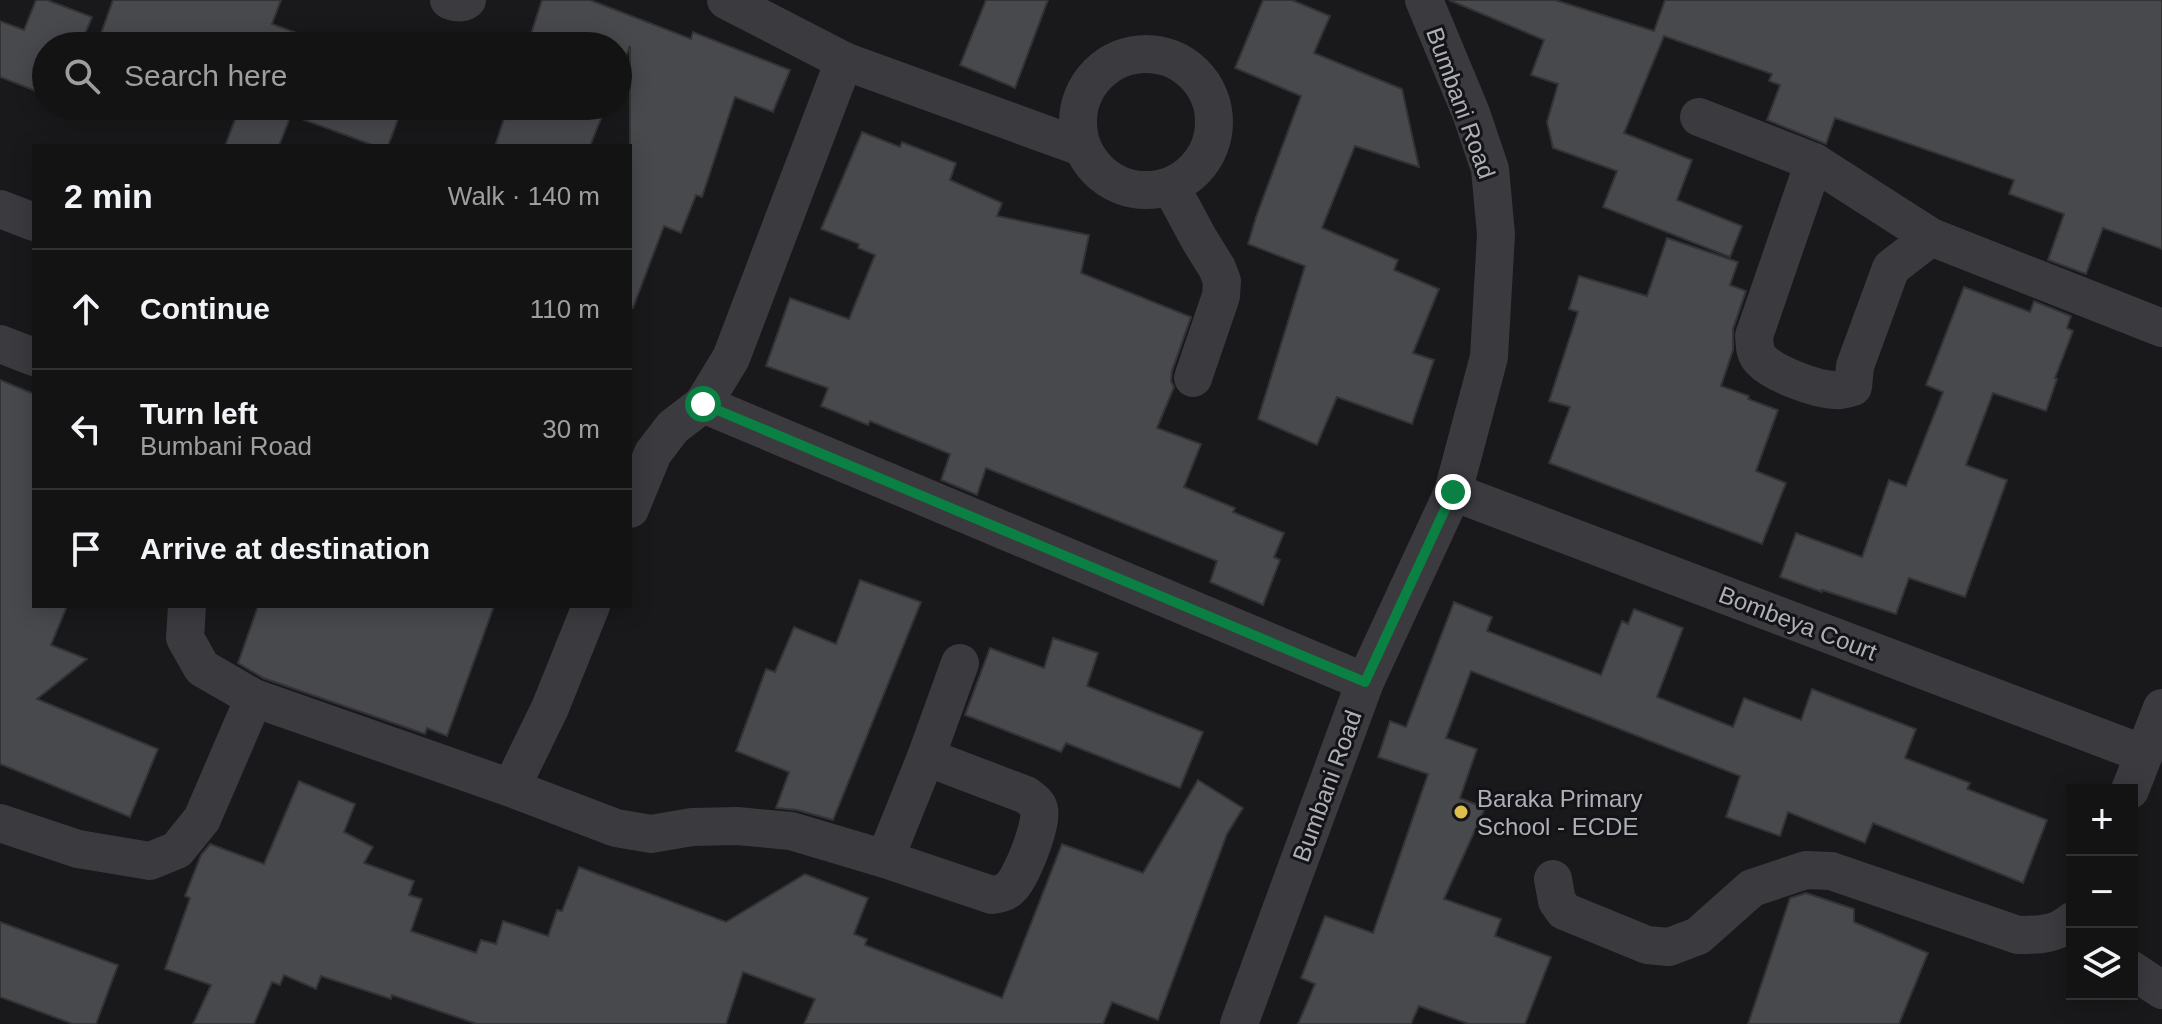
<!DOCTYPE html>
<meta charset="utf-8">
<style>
body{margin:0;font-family:Helvetica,sans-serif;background:#1c1c1d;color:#f1f3f6}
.controls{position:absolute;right:24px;bottom:24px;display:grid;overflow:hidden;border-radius:0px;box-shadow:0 4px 20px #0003}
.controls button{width:72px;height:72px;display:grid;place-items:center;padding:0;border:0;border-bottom:2px solid #323234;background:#131314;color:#f1f3f6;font:40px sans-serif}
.stop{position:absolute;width:24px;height:24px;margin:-18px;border:6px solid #0b8043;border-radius:50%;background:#fff}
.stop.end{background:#0b8043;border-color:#fff;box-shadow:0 2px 8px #0008}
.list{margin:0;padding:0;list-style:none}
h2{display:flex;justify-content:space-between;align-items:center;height:104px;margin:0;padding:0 32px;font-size:34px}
h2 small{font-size:26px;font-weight:400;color:#9d9ea0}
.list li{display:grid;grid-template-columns:52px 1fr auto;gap:24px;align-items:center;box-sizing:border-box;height:120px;padding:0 32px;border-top:2px solid #323234}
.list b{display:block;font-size:30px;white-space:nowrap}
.list p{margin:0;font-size:26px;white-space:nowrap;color:#9d9ea0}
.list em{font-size:26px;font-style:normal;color:#9d9ea0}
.icon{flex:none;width:44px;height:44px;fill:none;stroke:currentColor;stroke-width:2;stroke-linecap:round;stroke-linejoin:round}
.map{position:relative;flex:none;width:2162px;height:1024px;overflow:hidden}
.search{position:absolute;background:#131314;box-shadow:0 4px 20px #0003;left:32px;top:32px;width:600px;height:88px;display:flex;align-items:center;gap:20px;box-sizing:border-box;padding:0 28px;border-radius:44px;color:#9d9ea0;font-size:30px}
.panel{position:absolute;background:#131314;box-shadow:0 4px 20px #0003;left:32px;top:144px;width:600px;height:464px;border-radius:0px}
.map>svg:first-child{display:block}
</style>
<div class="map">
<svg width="2162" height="1024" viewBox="0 0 2162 1024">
<rect width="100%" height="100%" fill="#19191b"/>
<g fill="#48494d" stroke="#333336" stroke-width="2">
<path d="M36,0H47L92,17L80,46H46V95L0,77V21L24,30Z"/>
<path d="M113,0H281L272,24L324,43L323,46H109L98,42Z"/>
<path d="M542,0H590L691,39L693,32L790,70L773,112L735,97L702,197L696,195L681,233L664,226L633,308L630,307V46L618,76V46H527Z"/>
<path d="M986,0H1048L1015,88L960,65Z"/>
<path d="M1263,0H1292L1330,16L1314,53L1402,89L1419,167L1355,146L1322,228L1398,260L1394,270L1439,289L1413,353L1434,360L1412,424L1337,397L1317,445L1258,419L1305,266L1248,244L1256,217L1301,96L1235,68Z"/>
<path d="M1449,0H1555L1654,31L1665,0H2162V249L2103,228L2086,274L2048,260L2064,214L2009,194L2014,180L1835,118L1826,144L1767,120L1780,85L1769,81L1772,74L1664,36L1624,133L1692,160L1677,200L1742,226L1730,257L1603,207L1617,171L1553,148L1547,122L1558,84L1531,75L1544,40Z"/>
<path d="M240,106H403L388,146H375L291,115L279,146H225Z"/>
<path d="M508,106H606L590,146H495Z"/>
<path d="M862,132L900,147L902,142L956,163L950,180L1002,203L997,216L1089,235L1081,273L1191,317L1172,371L1171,381L1174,387L1157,428L1201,444L1184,487L1235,508L1233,512L1284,533L1274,557L1280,560L1263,605L1210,582L1217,561L986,468L977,495L941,480L950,454L870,421L868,425L821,406L828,388L766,366L790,298L849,319L875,255L858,248L859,244L821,229Z"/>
<path d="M1667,238L1738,262L1730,285L1746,291L1733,329V350L1721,386L1749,396L1748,399L1778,410L1756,471L1786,483L1762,544L1549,463L1570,407L1549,401L1578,312L1569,309L1579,276L1647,296Z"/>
<path d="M1964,287L2030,312L2034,301L2071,316L2067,328L2073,331L2055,378L2057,379L2046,411L1993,393L1966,465L2007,480L1965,597L1909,578L1896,614L1822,590V592L1780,577L1796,533L1862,557L1889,480L1906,486L1943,392L1926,385Z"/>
<path d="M0,380L34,394V606H67L51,645L87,659L37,699L158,749L130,817L0,764Z"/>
<path d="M860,580L921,602L833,820L797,810L776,808L789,772L736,751L766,669L775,672L794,627L836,644Z"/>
<path d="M1454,602L1492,617L1487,631L1601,675L1622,621L1628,624L1634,609L1683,628L1657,697L1733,727L1744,698L1801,720L1812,689L1916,729L1905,758L1970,783L1967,789L2047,820L2023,883L1873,823L1865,843L1788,812L1780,836L1726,817L1740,776L1471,671L1446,738L1477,749L1460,798L1485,808L1444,899L1501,919L1495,936L1551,957L1525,1024H1469L1419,1006L1411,1024H1298L1315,984L1301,978L1325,916L1373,933L1428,774L1378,757L1390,721L1406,727Z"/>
<path d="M258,606H494L447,736L427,728L425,734L263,678L238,663Z"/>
<path d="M1053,638L1098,653L1087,686L1203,732L1180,788L1066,743L1061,752L965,715L990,648L1044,668Z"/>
<path d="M1198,780L1243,808L1227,834L1158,1020L1112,1002L1103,1024H804L815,999L743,972L726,1024H477L392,995L391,999L321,976L316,989L284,975L280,985L272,982L254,1024H193L211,985L165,969L190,898L185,896L201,855L210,844L264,864L299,781L355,804L344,832L373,847L364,863L414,881L409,895L422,899L411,931L476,953L481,940L496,944L503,921L548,936L557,910L562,911L579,867L726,922L805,874L868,898L854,934L867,939L865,945L1002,998L1062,844L1143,873Z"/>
<path d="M1806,893L1854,909V922L1928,953L1899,1024H1748L1790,898Z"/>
<path d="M0,922L118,965L96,1024H73L0,997Z"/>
</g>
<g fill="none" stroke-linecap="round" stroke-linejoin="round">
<g stroke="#3a3a3f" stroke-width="38">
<path d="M449,0C454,2 462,4 467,0"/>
<path d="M726,0L844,61L731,358L703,404L1365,682"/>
<circle cx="1146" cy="122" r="68"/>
<path d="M844,61L1081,147"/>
<path d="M1699,117L1814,162L1931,237L2162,328"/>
<path d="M1814,162L1754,336C1755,345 1754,353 1761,360C1774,374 1815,389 1834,390C1841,391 1847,389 1853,387L1855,366L1891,268L1931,237"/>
<path d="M1171,187L1199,239L1217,268L1222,281L1221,296L1193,378"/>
<path d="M0,209L34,222"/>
<path d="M0,344L34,357"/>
<path d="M1453,492L2144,754"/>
<path d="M630,509L653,453L673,427L703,404"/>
<path d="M187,606L185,638L202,668L254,698L511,788L616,828L651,834L692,827L737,826L791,831L885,859L992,895C999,894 1005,893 1010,888C1021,879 1043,823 1039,809C1037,802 1031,799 1026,795L926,757"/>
<path d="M511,788L550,708L591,606"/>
<path d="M2130,790L2162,708"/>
<path d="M0,823L78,849L150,861L177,850L202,819L254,698"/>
<path d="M885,859L926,757L960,663"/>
<path d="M1553,879L1557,901L1564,911L1647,945L1669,947L1698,936L1752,888L1806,870L1831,871L2018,935C2038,935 2056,935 2072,921"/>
<path d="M2132,970L2162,990"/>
<path d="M1239,1024L1365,682L1453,492L1489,357L1496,234L1490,169L1471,113L1424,0"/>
</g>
</g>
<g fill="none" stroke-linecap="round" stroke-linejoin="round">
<path stroke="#0b8043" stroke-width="10" d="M703,404L1365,682L1453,492"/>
</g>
<circle fill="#ddbf4e" stroke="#141416" stroke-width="3" cx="1461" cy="812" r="8"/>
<g text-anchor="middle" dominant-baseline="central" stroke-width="6" stroke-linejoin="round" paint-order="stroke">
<g font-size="24" fill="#adafb9" stroke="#141416">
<text transform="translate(1461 103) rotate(70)">Bumbani Road</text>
<text transform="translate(1798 623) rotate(21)">Bombeya Court</text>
<text transform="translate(1327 786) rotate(-70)">Bumbani Road</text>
</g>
<g font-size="24" fill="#adafb9" stroke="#141416" text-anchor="start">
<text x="1477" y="798">Baraka Primary<tspan x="1477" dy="28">School - ECDE</tspan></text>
</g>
</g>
</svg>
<div class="controls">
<button>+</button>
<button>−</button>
<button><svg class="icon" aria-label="layers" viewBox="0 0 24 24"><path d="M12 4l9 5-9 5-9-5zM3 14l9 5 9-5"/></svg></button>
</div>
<div class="stop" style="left:703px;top:404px"></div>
<div class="stop end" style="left:1453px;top:492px"></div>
<div class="search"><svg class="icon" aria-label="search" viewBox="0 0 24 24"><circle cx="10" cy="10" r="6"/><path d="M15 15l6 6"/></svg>Search here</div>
<section class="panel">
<h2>2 min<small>Walk · 140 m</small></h2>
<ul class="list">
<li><svg class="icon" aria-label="ahead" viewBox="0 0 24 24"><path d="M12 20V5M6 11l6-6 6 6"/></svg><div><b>Continue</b></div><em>110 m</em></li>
<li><svg class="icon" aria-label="left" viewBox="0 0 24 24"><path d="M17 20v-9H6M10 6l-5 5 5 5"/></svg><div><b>Turn left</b><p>Bumbani Road</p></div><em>30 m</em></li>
<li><svg class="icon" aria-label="arrive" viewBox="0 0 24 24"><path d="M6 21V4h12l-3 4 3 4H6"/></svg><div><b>Arrive at destination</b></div></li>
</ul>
</section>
</div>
